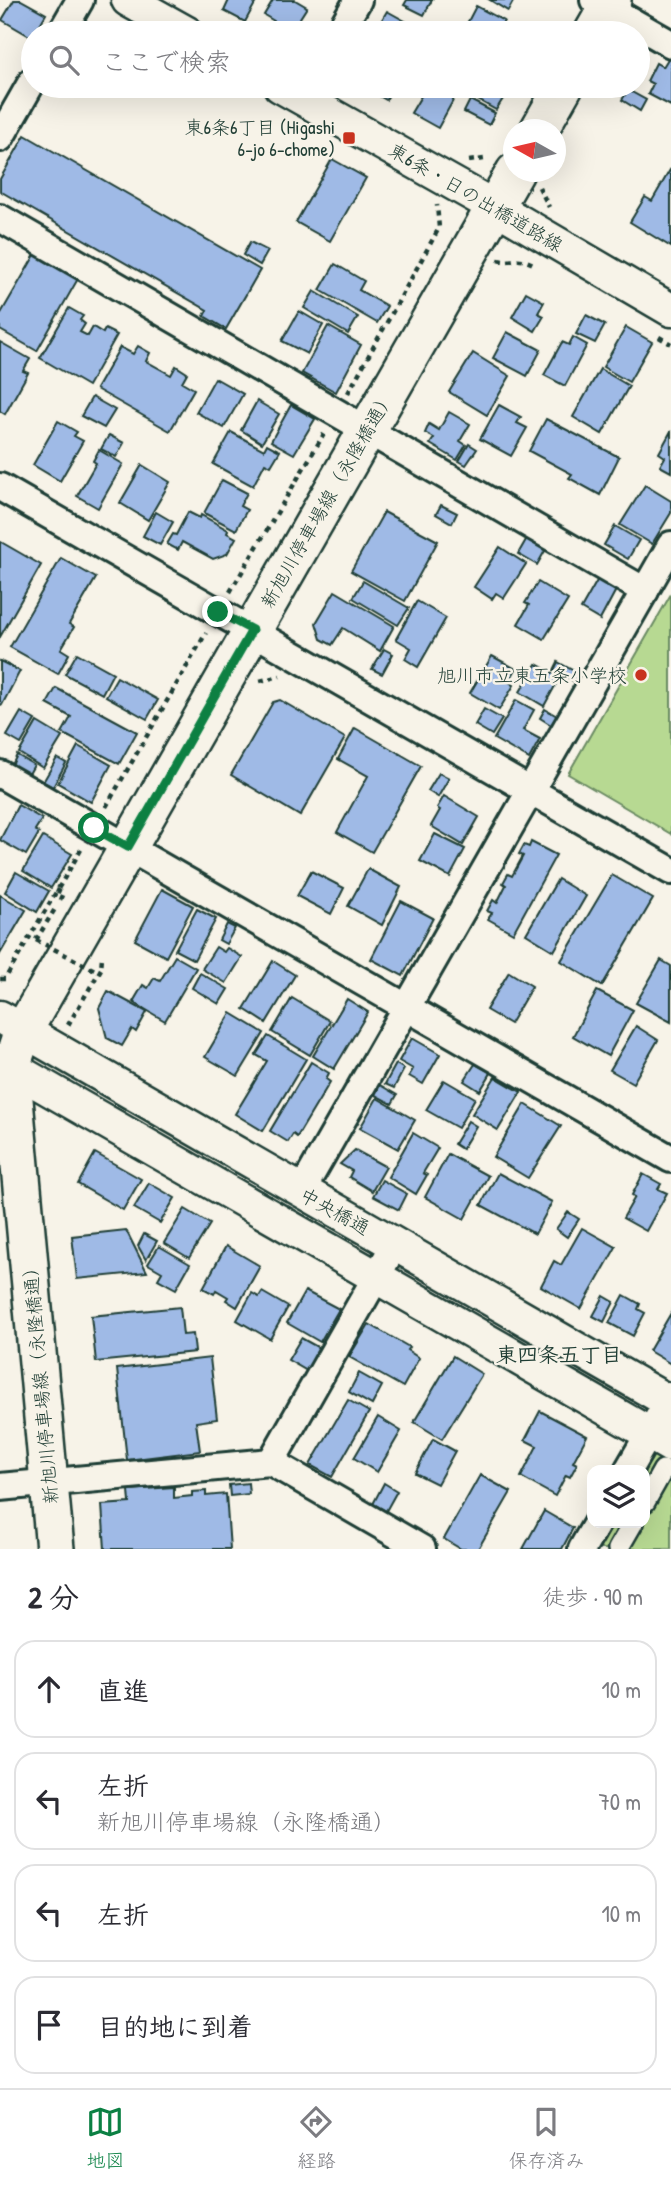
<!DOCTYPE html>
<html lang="ja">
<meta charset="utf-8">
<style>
body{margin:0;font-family:"Patrick Hand","Klee One",sans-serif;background:#f7f7f7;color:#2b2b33}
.controls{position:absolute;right:21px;bottom:21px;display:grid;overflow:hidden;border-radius:14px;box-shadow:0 7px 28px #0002}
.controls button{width:63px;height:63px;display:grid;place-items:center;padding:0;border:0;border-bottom:2px solid #e1e1e2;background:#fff;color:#2b2b33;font:35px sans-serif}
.compass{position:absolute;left:503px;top:119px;width:63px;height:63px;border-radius:50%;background:#fff;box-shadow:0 7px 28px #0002;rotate:278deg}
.stop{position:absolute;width:21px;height:21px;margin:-16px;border:5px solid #0b8043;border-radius:50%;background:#fff}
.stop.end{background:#0b8043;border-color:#fff;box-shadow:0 2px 7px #0008}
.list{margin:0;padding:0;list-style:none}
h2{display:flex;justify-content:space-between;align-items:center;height:91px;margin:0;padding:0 28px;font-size:30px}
h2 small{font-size:23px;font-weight:400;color:#7c7c81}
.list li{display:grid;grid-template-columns:46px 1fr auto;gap:21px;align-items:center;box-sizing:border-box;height:98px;margin:0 14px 14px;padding:0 14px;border:2px solid #e1e1e2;border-radius:21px}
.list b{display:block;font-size:26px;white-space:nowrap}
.list p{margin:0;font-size:23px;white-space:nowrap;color:#7c7c81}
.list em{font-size:23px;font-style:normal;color:#7c7c81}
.icon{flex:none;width:38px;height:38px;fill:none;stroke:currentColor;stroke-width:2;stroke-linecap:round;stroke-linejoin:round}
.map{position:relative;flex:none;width:671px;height:1549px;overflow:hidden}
.search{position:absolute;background:#fff;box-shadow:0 7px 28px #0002;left:21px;right:21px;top:21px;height:77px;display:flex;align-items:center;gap:18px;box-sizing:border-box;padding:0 24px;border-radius:38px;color:#7c7c81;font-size:26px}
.sheet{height:539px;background:#fff}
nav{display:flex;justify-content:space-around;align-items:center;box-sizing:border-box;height:98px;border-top:2px solid #e1e1e2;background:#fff;font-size:19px;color:#7c7c81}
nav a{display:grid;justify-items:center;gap:4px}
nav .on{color:#0b8043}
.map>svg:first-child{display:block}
</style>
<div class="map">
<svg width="671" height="1549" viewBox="0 0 671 1549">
<rect width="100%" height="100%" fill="#f7f3e8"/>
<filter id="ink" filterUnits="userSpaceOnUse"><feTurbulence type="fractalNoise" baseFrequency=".0143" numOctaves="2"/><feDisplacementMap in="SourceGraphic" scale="14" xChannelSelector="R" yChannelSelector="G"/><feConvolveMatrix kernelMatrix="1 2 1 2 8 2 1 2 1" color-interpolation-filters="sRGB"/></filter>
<g filter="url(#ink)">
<g fill="#b7d992" stroke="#6b8b63" stroke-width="2">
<path d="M671,594V834L568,774Z"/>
<path d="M671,1396V1549H582L598,1523H645V1470H628Z"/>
</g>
<g fill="#9fbae6" stroke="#1f3d34" stroke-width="2">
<path d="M14,0H21L46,14L35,33H33V38L2,20Z"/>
<path d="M229,0H257L245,22L224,11Z"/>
<path d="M273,0H295L307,7L293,29L288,26L283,33H277L269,29L274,21L264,15Z"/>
<path d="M407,0H432L424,15L404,5Z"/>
<path d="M490,0H514L508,11Z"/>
<path d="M476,6L504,21L497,33H462Z"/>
<path d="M387,11L423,31L422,33H374Z"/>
<path d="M669,57L671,58V106L648,94L653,84L647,81L656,63L663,67Z"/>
<path d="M362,86H394L386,100Z"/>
<path d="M427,86H436L455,97L438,128L411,113Z"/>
<path d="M487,86H492L506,94L496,110L473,97L477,90L483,93Z"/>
<path d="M628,90L646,100L640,111L622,100Z"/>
<path d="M470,100L495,113L489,125L464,112Z"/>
<path d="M25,135L260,270L226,329L204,316L207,310L0,191V179Z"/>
<path d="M332,159L366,178L330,241L296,222Z"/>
<path d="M670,170L671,171V247L630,222L645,197L652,201Z"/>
<path d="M250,242L268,251L260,265L243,255Z"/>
<path d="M36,253L79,277L37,351L0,330V315Z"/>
<path d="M335,264L364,281L359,290L387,306L377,323L320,290Z"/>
<path d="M314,291L358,317L348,334L304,308Z"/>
<path d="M526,292L544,302L538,313L544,316L535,331L512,317Z"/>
<path d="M69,308L83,316L80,320L85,324L80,332L88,336L93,327L103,333L105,329L117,335L88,386L40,358Z"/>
<path d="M299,311L323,325L307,354L282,341Z"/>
<path d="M586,315L605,325L595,343L576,334Z"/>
<path d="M328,326L361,345L336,392L302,373Z"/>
<path d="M626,327L652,342L629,382L603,367Z"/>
<path d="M507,332L541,350L527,376L493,358Z"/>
<path d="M573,337L587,345L565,386L544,375L562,342L569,345Z"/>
<path d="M0,342L30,359L23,371L28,373L5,414L0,411Z"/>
<path d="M138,346L150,353L146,361L171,375L176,366L187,373L182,382L194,389L170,431L96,389L120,347L133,354Z"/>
<path d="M473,353L510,376L487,415L449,392Z"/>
<path d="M600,369L629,386L602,434L573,417Z"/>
<path d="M215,378L243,394L224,428L196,412Z"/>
<path d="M92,397L115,410L104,428L81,416Z"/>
<path d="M257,401L279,414L262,443L241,430Z"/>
<path d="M291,405L315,419L294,454L271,441Z"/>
<path d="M499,405L521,417L517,423L527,428L511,456L480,439Z"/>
<path d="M449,412L470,424L460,441L466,445L457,460L430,444L434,438L425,433L429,424L439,430Z"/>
<path d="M546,419L619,457L600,495L569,478L572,474L529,451Z"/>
<path d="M58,421L77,432L74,436L83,441L60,481L33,465Z"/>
<path d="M671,431V472L660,466L665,457L659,453Z"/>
<path d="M231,432L264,450L267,444L280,451L271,466L265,463L253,486L213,464Z"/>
<path d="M109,435L124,443L116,457L101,449Z"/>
<path d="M469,444L477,449L466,465L459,461Z"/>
<path d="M99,450L123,464L98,508L77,496L96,463L93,461Z"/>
<path d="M142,465L170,482L148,520L120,503Z"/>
<path d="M222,480L247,493L240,506L247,510L236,530L204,513Z"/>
<path d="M645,485L671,501V513L652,544L620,525Z"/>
<path d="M441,505L457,513L452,523L436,514Z"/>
<path d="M156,512L173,522L160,545L143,536Z"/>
<path d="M188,512L200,518L201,515L228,530L227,533L236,538L227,554L213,559L182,542L178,550L167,544L173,534L176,535Z"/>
<path d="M384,512L438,541L405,601L351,571Z"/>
<path d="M615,526L639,540L628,559L604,545Z"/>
<path d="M527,538L546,549L537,565L518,554Z"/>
<path d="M1,542L41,565L0,637V543Z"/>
<path d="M500,547L526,564L504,598L496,593L492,599L474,587Z"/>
<path d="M61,558L96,578L69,624L74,627L61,649L69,654L58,674L10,647Z"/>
<path d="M598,579L616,590L600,620L581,609Z"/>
<path d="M363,581L409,608L398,625L353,598Z"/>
<path d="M538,582L568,600L544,639L518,624L529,605L525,603Z"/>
<path d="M335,591L394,626L380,651L343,628L332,645L321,639L316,623Z"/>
<path d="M417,601L446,618L418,667L405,659L411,648L396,639Z"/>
<path d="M384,649L393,654L382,674L372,669Z"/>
<path d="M77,653L113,673L102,694L65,674Z"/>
<path d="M492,656L516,669L509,682L514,685L499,710L470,693Z"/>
<path d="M0,661L20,671L2,705L0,704Z"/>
<path d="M558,662L579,674L575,682L554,670Z"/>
<path d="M536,664L560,677L544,706L520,692Z"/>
<path d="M117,677L158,700L147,719L106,696Z"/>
<path d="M56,688L137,732L119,764L62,733L71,717L47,704Z"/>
<path d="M280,700L345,738L300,816L231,775L273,702Z"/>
<path d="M516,700L534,710L523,730L540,739L529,759L494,739Z"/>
<path d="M484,709L502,719L492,735L475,725Z"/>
<path d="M545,709L557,716L551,725L540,718Z"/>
<path d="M21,712L35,720L21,744L7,736Z"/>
<path d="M37,722L62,737L43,768L19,753Z"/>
<path d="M355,728L421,766L372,852L337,832L368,776L338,759Z"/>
<path d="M78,746L111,765L91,802L58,783Z"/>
<path d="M17,755L34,765L29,774L12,765Z"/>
<path d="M57,758L66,763L53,787L43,782Z"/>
<path d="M439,773L449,778L438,797L428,791Z"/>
<path d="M444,796L479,817L463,845L431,826L440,810L437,808Z"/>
<path d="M18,805L42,819L35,830L39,833L26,855L0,840Z"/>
<path d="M435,834L465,849L450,877L420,861Z"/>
<path d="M43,837L72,854L51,888L23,871Z"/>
<path d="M531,842L556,855L513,933L488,919L492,913L487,911L493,900L497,903L506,885L503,883L508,874L512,876L523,856L519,854L524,845L529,847Z"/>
<path d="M368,869L401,887L382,925L348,906Z"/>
<path d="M311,871L344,888L331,914L297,896Z"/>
<path d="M16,872L49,891L37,912L5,892Z"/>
<path d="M612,875L653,899L602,986L561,961Z"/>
<path d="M558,879L586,896L554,951L526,934Z"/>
<path d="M162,889L193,906L166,957L135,940Z"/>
<path d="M0,895L26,910L0,954Z"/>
<path d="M401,901L433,918L403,976L371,959Z"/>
<path d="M197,909L216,919L194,960L175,950Z"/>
<path d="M227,924L235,928L226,944L219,940Z"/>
<path d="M216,947L224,952L227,948L242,957L226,983L202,969Z"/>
<path d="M175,956L196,968L165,1021L133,1002L143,985L148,988L154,978L160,981Z"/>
<path d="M661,960L671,966V1022L636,1003Z"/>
<path d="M273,961L295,975L266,1023L244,1009Z"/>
<path d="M509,972L532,986L510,1024L486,1010Z"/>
<path d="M200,973L228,989L219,1004L192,988Z"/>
<path d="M108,991L147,1012L136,1032L132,1029L122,1046L107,1038L99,1008Z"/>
<path d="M597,991L633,1010L608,1056L573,1036Z"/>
<path d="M292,998L330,1021L310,1055L272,1032Z"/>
<path d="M347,999L368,1012L334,1069L313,1056Z"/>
<path d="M231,1013L264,1033L238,1076L205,1057Z"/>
<path d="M636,1026L658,1040L633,1083L610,1070Z"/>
<path d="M268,1036L306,1059L263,1131L235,1114L267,1061L256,1055Z"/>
<path d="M412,1038L440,1054L423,1084L409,1076L413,1069L399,1061Z"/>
<path d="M311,1062L329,1073L326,1079L330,1082L297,1137L293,1134L288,1142L270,1131Z"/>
<path d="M396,1064L404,1069L394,1088L385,1084Z"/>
<path d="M475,1064L491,1073L480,1091L464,1081Z"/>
<path d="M495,1077L521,1092L498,1130L472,1114Z"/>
<path d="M444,1080L475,1098L458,1128L426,1110Z"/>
<path d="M380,1085L397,1095L392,1104L375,1095Z"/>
<path d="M377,1098L415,1120L398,1149L360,1128Z"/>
<path d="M525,1104L561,1126L528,1178L493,1157Z"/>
<path d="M468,1121L476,1126L462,1149L454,1144Z"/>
<path d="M413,1133L438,1148L423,1173L427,1175L416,1194L388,1177Z"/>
<path d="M355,1150L386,1167L372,1191L349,1177L352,1171L340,1164Z"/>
<path d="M95,1153L141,1179L123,1210L78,1184Z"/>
<path d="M448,1154L488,1176L464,1219L425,1197Z"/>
<path d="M498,1173L552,1202L535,1234L481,1205Z"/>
<path d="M643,1174L661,1184L658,1189L667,1193L646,1231L623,1218L635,1197L632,1195Z"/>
<path d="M382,1180L407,1194L399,1210L373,1196Z"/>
<path d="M149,1183L175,1198L160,1223L134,1208Z"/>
<path d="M185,1209L210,1224L189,1258L164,1243Z"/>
<path d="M568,1212L579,1219L567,1237L556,1229Z"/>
<path d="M582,1228L616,1247L581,1309L541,1286L554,1261L561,1265Z"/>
<path d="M126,1230L147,1272L77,1279L72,1236Z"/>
<path d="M144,1234L157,1241L146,1260L138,1246Z"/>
<path d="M159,1246L190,1264L176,1289L158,1279L162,1272L148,1264Z"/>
<path d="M226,1246L260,1266L237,1307L226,1300L228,1297L216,1290L214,1294L203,1288Z"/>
<path d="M305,1291L339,1309L320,1342L287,1323Z"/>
<path d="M262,1292L288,1307L270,1339L237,1320L252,1293L259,1297Z"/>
<path d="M624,1295L640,1304L638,1309L645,1313L633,1336L609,1323Z"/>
<path d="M604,1296L614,1302L604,1322L593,1316Z"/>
<path d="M180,1307L183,1335L193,1334L195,1352L96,1362L91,1316Z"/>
<path d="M671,1313V1364L649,1351Z"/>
<path d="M369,1324L409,1347L407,1350L419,1358L403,1387L349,1357Z"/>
<path d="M301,1338L321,1349L309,1372L288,1360Z"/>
<path d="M453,1356L482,1374L442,1439L414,1422Z"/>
<path d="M210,1358L217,1419L196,1422L200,1451L127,1460L117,1369Z"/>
<path d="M359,1373L382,1386L372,1405L349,1392Z"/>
<path d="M348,1400L369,1412L332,1477L310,1465Z"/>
<path d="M540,1411L587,1436L573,1462L577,1464L570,1477L566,1475L555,1496L521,1477L537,1446L525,1440Z"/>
<path d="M378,1417L401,1431L377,1472L354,1458Z"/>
<path d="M433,1439L455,1451L437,1484L415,1473Z"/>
<path d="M480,1475L511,1492L478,1549H461L444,1539Z"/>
<path d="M248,1483L249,1494L230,1496L229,1485Z"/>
<path d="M384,1483L397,1491L386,1511L373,1504Z"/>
<path d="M174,1487V1498L192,1496V1492L206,1491V1496L226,1494L230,1549H105L102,1505L130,1503L129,1490Z"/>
<path d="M544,1511L573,1528L562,1549H523Z"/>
</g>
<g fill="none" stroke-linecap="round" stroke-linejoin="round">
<defs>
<g id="pedestrian">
<path d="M645,1502L663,1470"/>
<path d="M618,1549L633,1523"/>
</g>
<g id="minor">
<path d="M594,0L671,44"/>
<path d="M61,33L80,0"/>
<path d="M339,33L358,0"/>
<path d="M0,138L33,80"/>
<path d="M0,218L645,591"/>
<path d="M0,487L671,871"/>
<path d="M0,774L671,1159"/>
<path d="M301,1192L671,545"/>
<path d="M271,1462L395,1244"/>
<path d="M628,1470L671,1396"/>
<path d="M0,1487L271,1462L422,1549"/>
<path d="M582,1549L597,1523"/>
</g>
<g id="tertiary">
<path d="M128,0L187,33"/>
<path d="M280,86L495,207L671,310"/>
<path d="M0,1017L671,1403"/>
<path d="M0,1061L671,1446"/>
</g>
<g id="secondary">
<path d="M593,33L612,0"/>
<path d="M539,130L564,86"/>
<path d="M55,1549L11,1067L23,1031L515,172"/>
</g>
</defs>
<use href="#pedestrian" stroke="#1f3d34" stroke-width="24"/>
<use href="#minor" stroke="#1f3d34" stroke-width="32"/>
<use href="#tertiary" stroke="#1f3d34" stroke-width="37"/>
<use href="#secondary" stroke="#1f3d34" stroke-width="42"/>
<g stroke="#1f3d34" stroke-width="4.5" stroke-dasharray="5 5" stroke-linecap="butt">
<path d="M469,161L484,159L488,161"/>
<path d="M539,187L549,207"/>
<path d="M498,260C512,264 516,255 533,264"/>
<path d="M659,337L671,344"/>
<path d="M348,393L439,228L437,205"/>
<path d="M230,592L324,434"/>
<path d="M260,681L280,676"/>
<path d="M106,807L206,633"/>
<path d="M56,890L63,893L59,902"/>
<path d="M36,940L55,909"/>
<path d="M0,979H5L82,848"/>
<path d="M68,1025L101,969L102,957"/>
</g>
<use href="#pedestrian" stroke="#f7f3e8" stroke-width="19"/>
<use href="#minor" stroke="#f7f3e8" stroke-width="26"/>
<use href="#tertiary" stroke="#f7f3e8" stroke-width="32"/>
<use href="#secondary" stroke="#f7f3e8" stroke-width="37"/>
<path stroke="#1f3d34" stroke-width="4.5" stroke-dasharray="5 5" stroke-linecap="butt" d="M36,940L95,970"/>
</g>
</g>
<g fill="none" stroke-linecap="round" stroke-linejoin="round" filter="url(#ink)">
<path stroke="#0b8043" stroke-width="9" d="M94,828L128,847L252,630L218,612"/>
</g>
<g fill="#c8321e" stroke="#f7f3e8" stroke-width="2.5">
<rect x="342" y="131" width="14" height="14" rx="3.5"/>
<circle cx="641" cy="675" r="7"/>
</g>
<g text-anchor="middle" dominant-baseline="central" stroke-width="5" stroke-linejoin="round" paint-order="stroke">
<g font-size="19" fill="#1f3d34" stroke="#f7f3e8" text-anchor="end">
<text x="335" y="127">東6条6丁目 (Higashi<tspan x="335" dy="22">6-jo 6-chome)</tspan></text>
<text x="627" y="675">旭川市立東五条小学校</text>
</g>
<g font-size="19" fill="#1f3d34" stroke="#f7f3e8">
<text transform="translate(476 197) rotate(30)">東6条・日の出橋道路線</text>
<text transform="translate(327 499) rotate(-60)">新旭川停車場線（永隆橋通）</text>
<text transform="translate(335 1211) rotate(29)">中央橋通</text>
<text transform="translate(40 1381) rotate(-95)">新旭川停車場線（永隆橋通）</text>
</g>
<g font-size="21" font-weight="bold" fill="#1f3d34" stroke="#f7f3e8">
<text x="559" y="1354">東四条五丁目</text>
</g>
</g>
</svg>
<div class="controls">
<button><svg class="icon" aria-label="layers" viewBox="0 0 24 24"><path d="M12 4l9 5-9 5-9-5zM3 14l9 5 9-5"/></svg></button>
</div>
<svg class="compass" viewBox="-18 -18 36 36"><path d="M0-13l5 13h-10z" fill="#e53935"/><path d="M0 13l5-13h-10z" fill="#7c7c81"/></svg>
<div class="stop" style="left:94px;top:828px"></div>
<div class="stop end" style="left:218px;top:612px"></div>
<div class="search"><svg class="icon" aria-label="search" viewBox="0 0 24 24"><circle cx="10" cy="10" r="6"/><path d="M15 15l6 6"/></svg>ここで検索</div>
</div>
<section class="sheet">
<h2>2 分<small>徒歩 · 90 m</small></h2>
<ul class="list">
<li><svg class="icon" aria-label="ahead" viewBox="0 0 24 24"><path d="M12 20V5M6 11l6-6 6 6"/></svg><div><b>直進</b></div><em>10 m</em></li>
<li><svg class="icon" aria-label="left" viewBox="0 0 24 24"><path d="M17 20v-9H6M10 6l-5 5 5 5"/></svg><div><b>左折</b><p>新旭川停車場線（永隆橋通）</p></div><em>70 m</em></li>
<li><svg class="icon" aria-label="left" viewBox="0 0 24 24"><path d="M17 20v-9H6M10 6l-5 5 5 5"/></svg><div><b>左折</b></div><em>10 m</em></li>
<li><svg class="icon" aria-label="arrive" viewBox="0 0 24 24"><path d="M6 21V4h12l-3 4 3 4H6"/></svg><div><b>目的地に到着</b></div></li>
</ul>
</section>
<nav>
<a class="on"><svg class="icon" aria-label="map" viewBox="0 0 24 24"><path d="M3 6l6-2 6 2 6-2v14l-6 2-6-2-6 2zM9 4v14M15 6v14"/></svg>地図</a>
<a><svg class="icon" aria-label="directions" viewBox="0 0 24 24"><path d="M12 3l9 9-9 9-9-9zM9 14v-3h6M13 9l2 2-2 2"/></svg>経路</a>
<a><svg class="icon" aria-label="saved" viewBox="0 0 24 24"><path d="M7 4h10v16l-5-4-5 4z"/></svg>保存済み</a>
</nav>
